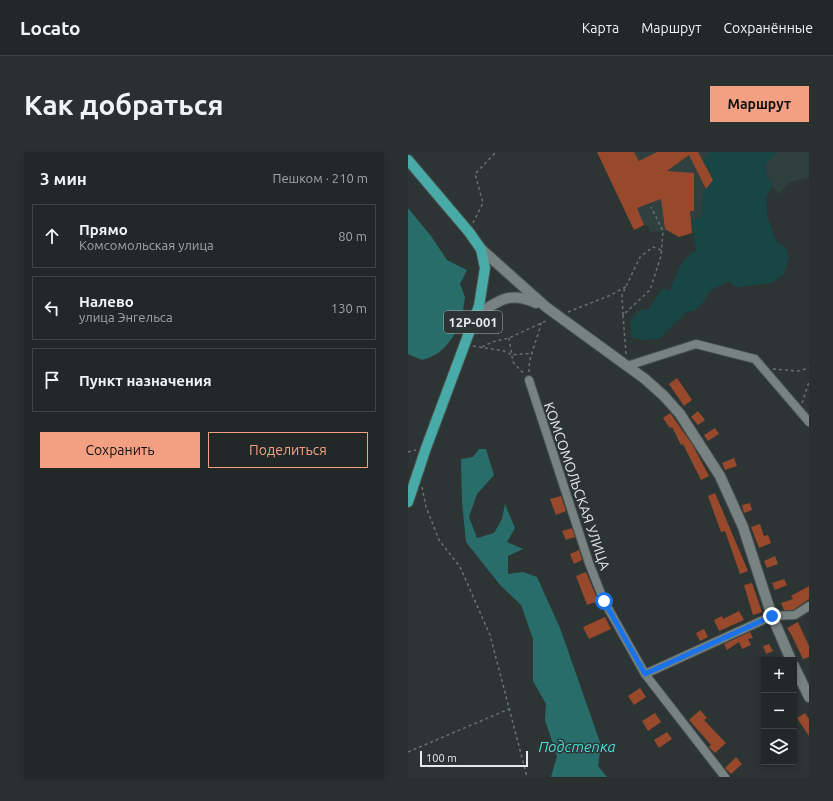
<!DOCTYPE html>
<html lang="ru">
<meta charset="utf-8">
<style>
body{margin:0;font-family:Ubuntu,sans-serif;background:#29302f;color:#f1f3f6}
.controls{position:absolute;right:12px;bottom:12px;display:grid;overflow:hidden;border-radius:0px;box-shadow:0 2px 6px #0003}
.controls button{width:36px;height:36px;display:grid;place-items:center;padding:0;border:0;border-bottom:1px solid #3e4444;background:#212827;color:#f1f3f6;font:20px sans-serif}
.scale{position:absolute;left:12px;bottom:10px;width:108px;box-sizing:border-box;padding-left:4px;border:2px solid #e5ebea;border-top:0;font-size:11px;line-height:14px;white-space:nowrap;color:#e5ebea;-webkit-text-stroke:3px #2c3534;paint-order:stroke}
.stop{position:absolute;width:12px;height:12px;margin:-9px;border:3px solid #1a73e8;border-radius:50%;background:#fff}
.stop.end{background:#1a73e8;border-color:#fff;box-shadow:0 1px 4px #0008}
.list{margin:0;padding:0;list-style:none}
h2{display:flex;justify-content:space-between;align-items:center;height:52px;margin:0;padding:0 16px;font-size:17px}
h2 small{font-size:13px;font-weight:400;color:#a2a6a7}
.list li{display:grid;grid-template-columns:26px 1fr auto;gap:12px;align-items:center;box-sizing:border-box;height:64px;margin:0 8px 8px;padding:0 8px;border:1px solid #3e4444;border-radius:0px}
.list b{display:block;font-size:15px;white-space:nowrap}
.list p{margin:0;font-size:13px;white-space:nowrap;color:#a2a6a7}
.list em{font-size:13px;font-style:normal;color:#a2a6a7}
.actions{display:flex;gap:8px;padding:12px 16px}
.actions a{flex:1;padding:9px 0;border:1px solid #f3a082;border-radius:0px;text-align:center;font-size:14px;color:#f3a082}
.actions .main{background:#f3a082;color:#111}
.icon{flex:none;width:22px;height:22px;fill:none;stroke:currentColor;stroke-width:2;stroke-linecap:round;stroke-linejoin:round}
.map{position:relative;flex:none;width:401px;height:625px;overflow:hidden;border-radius:0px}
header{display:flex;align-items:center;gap:24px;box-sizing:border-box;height:56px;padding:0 20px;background:#212827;border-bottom:1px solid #3e4444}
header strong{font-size:19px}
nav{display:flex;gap:22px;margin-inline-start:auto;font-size:14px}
.intro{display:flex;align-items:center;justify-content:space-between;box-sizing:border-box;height:96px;padding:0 24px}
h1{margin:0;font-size:28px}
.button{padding:10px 18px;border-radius:0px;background:#f3a082;color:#111;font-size:14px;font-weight:700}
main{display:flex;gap:24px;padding:0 24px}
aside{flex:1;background:#212827;border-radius:0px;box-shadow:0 2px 6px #0003}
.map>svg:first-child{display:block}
</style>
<header>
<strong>Locato</strong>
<nav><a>Карта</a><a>Маршрут</a><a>Сохранённые</a></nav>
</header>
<div class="intro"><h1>Как добраться</h1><a class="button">Маршрут</a></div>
<main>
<aside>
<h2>3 мин<small>Пешком · 210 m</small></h2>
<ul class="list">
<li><svg class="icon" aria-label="ahead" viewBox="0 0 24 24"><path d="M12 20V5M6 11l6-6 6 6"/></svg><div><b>Прямо</b><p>Комсомольская улица</p></div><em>80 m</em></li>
<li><svg class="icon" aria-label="left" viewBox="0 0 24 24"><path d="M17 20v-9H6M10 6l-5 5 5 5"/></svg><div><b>Налево</b><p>улица Энгельса</p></div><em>130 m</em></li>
<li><svg class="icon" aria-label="arrive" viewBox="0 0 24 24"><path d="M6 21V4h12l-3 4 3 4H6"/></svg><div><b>Пункт назначения</b></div></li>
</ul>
<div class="actions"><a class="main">Сохранить</a><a>Поделиться</a></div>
</aside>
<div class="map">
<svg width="401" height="625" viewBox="0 0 401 625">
<rect width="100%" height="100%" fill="#2c3534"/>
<g fill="#30403f">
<path d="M189,0H300V4L295,9L305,28L295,39L294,64L283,69L284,81L271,85L260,79L242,80L241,75L236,73L226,78Z"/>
<path d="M369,0H401V26L382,30L370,42L359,24L357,12Z"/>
</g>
<path fill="#184644" d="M300,0H369L357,13L359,24L365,33L358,45L359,64L368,88L378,96L381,105L376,122L363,132C351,131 340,135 327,135L321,129L301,139L297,148L288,158L279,160L251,187L236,188L223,185L222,169L233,157L240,158C246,151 248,142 256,137L262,139C268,123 272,108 288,98L283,69L294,64L295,39L305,28L295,9L300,4Z"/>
<g fill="#286d6a">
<path d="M0,56L23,84L39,108L59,118L52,132L57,145L54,166L51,168L58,171C48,176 48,182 41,190C34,200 25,205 14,208L0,202Z"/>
<path d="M71,297H78L86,323L69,342L61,365L69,386L86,381L94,367L97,352L107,376L99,390L115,397L100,404V422L115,420L129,425L152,476L193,593L190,614L199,625H143L149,604L137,568L138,552L125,529V487L113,453L92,433L58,390L54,350L53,307L65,305Z"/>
</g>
<g fill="#98492b">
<path d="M189,0H226L231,9L249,0H290L305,28L298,37L281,3L259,19L286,21V59H282L284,81L271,85L257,77L253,47L229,56L236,73L226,78Z"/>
<path d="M269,226L284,248L276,254L261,232Z"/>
<path d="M290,259L297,268L290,273L283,265Z"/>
<path d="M262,261L284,292L301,324L293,328L275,292L273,293L264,275L262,276L255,266Z"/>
<path d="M307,276L311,282L300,289L296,283Z"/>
<path d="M326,306L329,314L317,318L314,311Z"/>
<path d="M307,341L340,419L332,422L317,379L313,380L300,344Z"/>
<path d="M153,344L158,359L148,363L142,347Z"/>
<path d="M342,351L344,358L336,361L334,353Z"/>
<path d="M352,372L356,384L360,383L363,391L351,396L343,375Z"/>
<path d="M164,376L167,385L158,388L154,379Z"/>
<path d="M171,398L174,408L166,412L162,402Z"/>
<path d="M367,404L370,412L359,416L356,409Z"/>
<path d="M178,420L190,449L179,453L168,424Z"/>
<path d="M376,427L379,433L367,438L364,431Z"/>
<path d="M344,431L354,460L345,463L336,433Z"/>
<path d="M401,434V447L385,458H376L373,451L385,447L383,444Z"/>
<path d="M331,459L336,468L311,479L306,468L314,464L315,467Z"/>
<path d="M197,465L203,477L181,487L175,475Z"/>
<path d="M390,470L401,494V505L395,507L383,482L379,476Z"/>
<path d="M296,477L300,485L292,489L288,481Z"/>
<path d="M342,480L345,486L340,487L343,493L334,497L331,490L319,498L316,492Z"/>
<path d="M361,492L365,499L358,502L355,494Z"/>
<path d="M232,536L238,545L226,553L220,544Z"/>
<path d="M292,558L299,566L296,568L318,591L307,601L301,595L303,593L281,568Z"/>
<path d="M247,561L253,570L240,579L234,569Z"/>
<path d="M397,561L401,567V584L389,566Z"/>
<path d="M259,580L264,587L251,596L246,588Z"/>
<path d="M328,605L334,612L323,622L317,616Z"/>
</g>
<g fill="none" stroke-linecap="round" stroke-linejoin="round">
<defs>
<g id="minor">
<path d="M219,214L288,192L347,207L401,270"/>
<path d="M121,228L181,411L196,449L237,522L317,625"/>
<path d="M237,522L364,464L387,463L401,454"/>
</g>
<g id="tertiary">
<path d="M73,97L138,155L237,227L256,244L272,262L312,324L335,375L364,464L383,508"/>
<path d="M67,164C90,150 99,138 128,151"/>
<path d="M386,514L401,545"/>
</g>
<path id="primary" d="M0,8L61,80L73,97L77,116L71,154L18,296L0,350"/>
</defs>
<use href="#minor" stroke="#4a5252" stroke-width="10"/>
<use href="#tertiary" stroke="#4a5252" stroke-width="12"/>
<use href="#primary" stroke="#4a5252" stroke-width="12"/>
<g stroke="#6a7271" stroke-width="1.5" stroke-dasharray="3 3" stroke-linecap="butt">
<path d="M65,71L75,51L67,22L88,0"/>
<path d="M160,160L203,143L219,134"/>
<path d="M215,163L214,143L232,105L245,95L253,98"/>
<path d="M101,186L105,210L116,222"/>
<path d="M65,194L96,199L104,203L125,201"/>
<path d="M74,195L84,190L101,186L140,168"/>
<path d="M218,202L215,163L242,138L253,104L255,79L243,55"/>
<path d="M365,217L390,219L401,216"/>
<path d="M121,220C120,205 130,187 133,170"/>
<path d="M394,251L401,230"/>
<path d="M0,300L8,298"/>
<path d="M14,335L18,355L31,388L52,415L82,483L119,625"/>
<path d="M0,600L101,557"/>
</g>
<use href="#minor" stroke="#788281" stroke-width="8"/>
<use href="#tertiary" stroke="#788281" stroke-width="10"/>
<use href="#primary" stroke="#49aba7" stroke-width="10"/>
</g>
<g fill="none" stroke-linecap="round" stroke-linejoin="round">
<path stroke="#1a73e8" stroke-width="5" d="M196,449L237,522L364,464"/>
</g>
<g text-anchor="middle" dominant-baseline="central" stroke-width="3" stroke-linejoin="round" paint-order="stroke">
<rect fill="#2c3534" stroke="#aeb4b3" stroke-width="1" x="36" y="159" width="58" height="22" rx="3"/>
<g font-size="13" font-weight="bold" fill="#e5ebea">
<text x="65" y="170">12Р-001</text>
</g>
<g font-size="14" fill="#e5ebea" stroke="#2c3534">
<text transform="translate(169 334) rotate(71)">КОМСОМОЛЬСКАЯ УЛИЦА</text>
</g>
<g font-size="15" font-style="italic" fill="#52d8d2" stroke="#2c3534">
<text x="169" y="594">Подстепка</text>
</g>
</g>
</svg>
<div class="controls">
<button>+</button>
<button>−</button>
<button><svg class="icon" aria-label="layers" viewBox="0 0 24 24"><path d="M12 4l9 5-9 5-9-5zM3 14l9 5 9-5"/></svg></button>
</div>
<div class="scale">100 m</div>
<div class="stop" style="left:196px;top:449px"></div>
<div class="stop end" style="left:364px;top:464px"></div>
</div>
</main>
